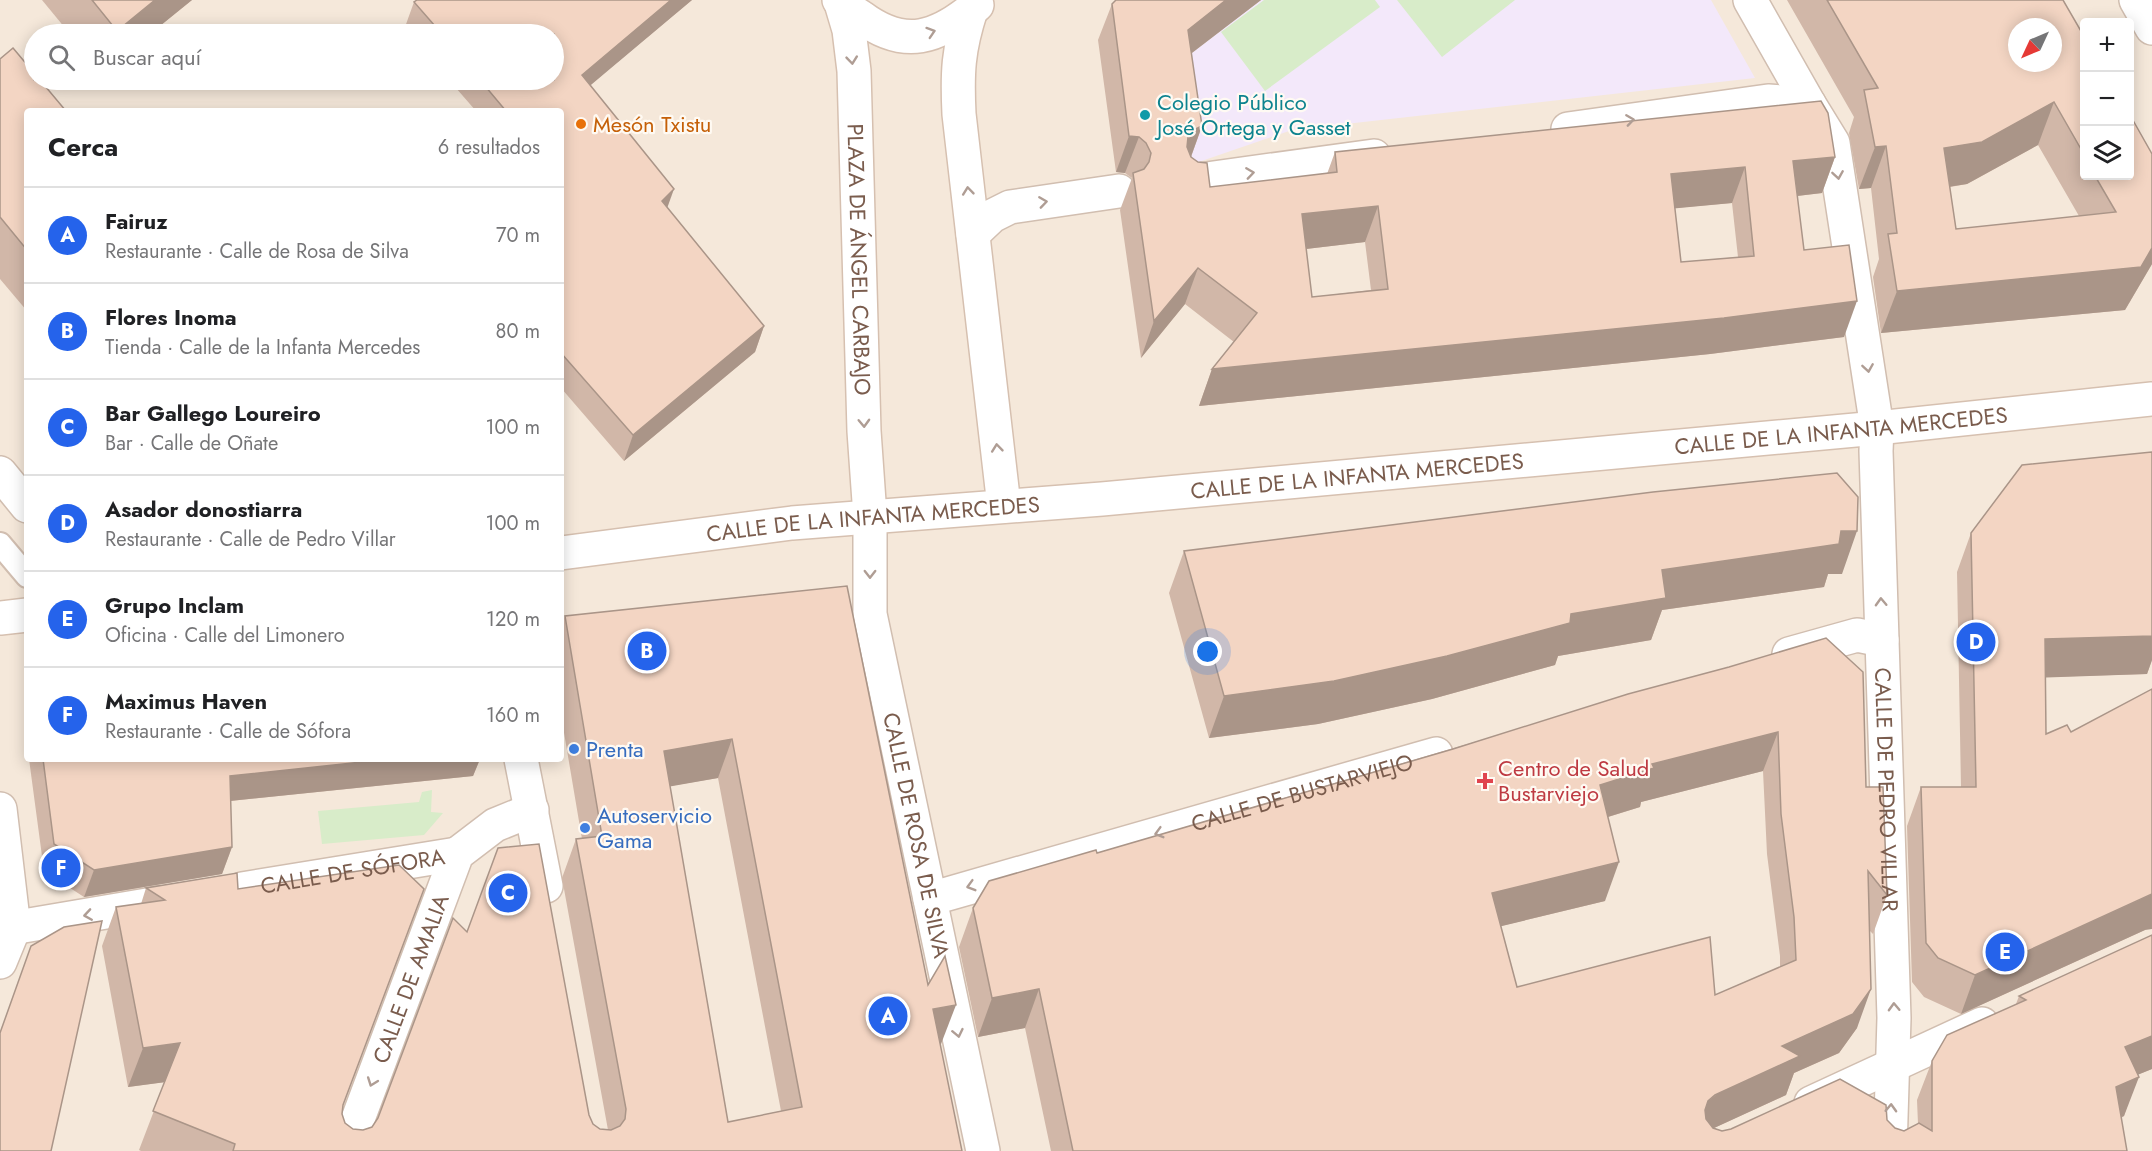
<!DOCTYPE html>
<html lang="es">
<meta charset="utf-8">
<style>
body{margin:0;font-family:Jost,sans-serif;background:#f2f2f2;color:#202124}
.controls{position:absolute;right:18px;top:18px;display:grid;overflow:hidden;border-radius:6px;box-shadow:0 3px 15px #0003}
.controls button{width:54px;height:54px;display:grid;place-items:center;padding:0;border:0;border-bottom:2px solid #e0e0e0;background:#fff;color:#202124;font:30px sans-serif}
.compass{position:absolute;left:2008px;top:18px;width:54px;height:54px;border-radius:50%;background:#fff;box-shadow:0 3px 15px #0003;rotate:226deg}
.you{position:absolute;left:1208px;top:652px;width:21px;height:21px;margin:-15px;border:4px solid #fff;border-radius:50%;background:#1a73e8;box-shadow:0 0 0 9px #1a73e833}
.badge{display:grid;place-items:center;width:39px;height:39px;border-radius:50%;background:#2563eb;color:#fff;font-size:20px;font-weight:700}
.pin{position:absolute;translate:-50% -50%;border:3px solid #fff;box-shadow:0 2px 6px #0006}
.list{margin:0;padding:0;list-style:none}
h2{display:flex;justify-content:space-between;align-items:center;height:78px;margin:0;padding:0 24px;font-size:26px}
h2 small{font-size:20px;font-weight:400;color:#757577}
.list li{display:grid;grid-template-columns:39px 1fr auto;gap:18px;align-items:center;box-sizing:border-box;height:96px;padding:0 24px;border-top:2px solid #e0e0e0}
.list b{display:block;font-size:22px;white-space:nowrap}
.list p{margin:0;font-size:20px;white-space:nowrap;color:#757577}
.list em{font-size:20px;font-style:normal;color:#757577}
.icon{flex:none;width:33px;height:33px;fill:none;stroke:currentColor;stroke-width:2;stroke-linecap:round;stroke-linejoin:round}
.map{position:relative;flex:none;width:2152px;height:1151px;overflow:hidden}
.search{position:absolute;background:#fff;box-shadow:0 3px 15px #0003;left:24px;top:24px;width:540px;height:66px;display:flex;align-items:center;gap:15px;box-sizing:border-box;padding:0 21px;border-radius:33px;color:#757577;font-size:22px}
.panel{position:absolute;background:#fff;box-shadow:0 3px 15px #0003;left:24px;top:108px;width:540px;height:654px;border-radius:6px}
.map>svg:first-child{display:block}
</style>
<div class="map">
<svg width="2152" height="1151" viewBox="0 0 2152 1151">
<rect width="100%" height="100%" fill="#fdf6ec"/>
<path fill="#f5e8da" fill-rule="evenodd" d="M0,0H2152V1151H0ZM2084,22H2130V176H2084ZM2017,27H2053V63H2017ZM34,34H554V80H34ZM27,111H561V759H27Z"/>
<path fill="#f3e8fa" d="M1261,0H1711L1755,78L1292,130L1190,165L1175,66Z"/>
<g fill="#d8ecc9">
<path d="M1264,0H1375L1380,7L1265,91L1221,32Z"/>
<path d="M1397,0H1515L1442,57Z"/>
<path d="M432,790L431,812L443,813L424,835L322,844L318,811L419,802L422,792Z"/>
</g>
<g fill="none" stroke-linecap="round" stroke-linejoin="round">
<defs>
<path id="lane" d="M0,544L27,576"/>
<g id="street">
<path d="M1750,0L1809,104"/>
<path d="M2136,0L2152,28"/>
<path id="s1" d="M1568,129L1768,101L1809,104L1833,143L1877,428L1876,451L1894,1018L1890,1151"/>
<path d="M1192,181L1374,156"/>
<path d="M973,234L992,216L1010,207L1119,191"/>
<path d="M0,473L27,506"/>
<path id="s2" d="M870,516V614L983,1151"/>
<path d="M1789,654L1857,635L1882,640"/>
<path d="M521,759L546,886"/>
<path d="M0,809L14,928L0,962"/>
<path id="s3" d="M242,889L457,854"/>
<path id="s4" d="M930,899L1436,754"/>
<path d="M0,930L159,903"/>
<path d="M1811,1103L1982,1024"/>
<path id="s5" d="M346,1151L457,854L495,825L532,810"/>
</g>
<g id="secondary">
<path d="M839,0C845,7 853,12 861,17C905,50 938,38 977,5"/>
<path id="s6" d="M841,3L849,30L854,71L864,431L870,516"/>
<path d="M971,10C958,50 957,73 959,114L1004,506"/>
<path id="s7" d="M561,553L792,523L1102,499L1877,428L2152,399"/>
<path d="M0,618L27,615"/>
</g>
</defs>
<use href="#lane" stroke="#d1beb0" stroke-width="26"/>
<use href="#street" stroke="#d1beb0" stroke-width="36"/>
<use href="#secondary" stroke="#d6c0b0" stroke-width="36"/>
<use href="#lane" stroke="#fff" stroke-width="22"/>
<use href="#street" stroke="#fff" stroke-width="33"/>
<use href="#secondary" stroke="#fff" stroke-width="33"/>
</g>
<g fill="#d1b7a8" fill-rule="evenodd">
<path d="M42,0H192L150,34H70Z"/>
<path d="M417,0H692L590,85L667,207L764,326L755,352L624,461L561,388V111H476L449,80H554V34H411L405,27L414,2Z"/>
<path d="M1116,0H1261L1191,53L1202,126L1191,157L1210,187L1327,174L1335,152L1835,157L1822,193L1797,196L1804,250L1844,337L1710,354L1199,406L1212,369L1234,342L1185,304L1141,358L1120,210L1132,178L1125,173L1116,172L1098,40L1112,4ZM1732,203L1738,257L1681,262L1675,208ZM1365,242L1371,290L1312,297L1306,249Z"/>
<path d="M1787,0H2063L2085,38V176H2130L2152,154V264L2125,310L1881,333L1873,277L1879,259L1871,188L1859,189L1849,133L1854,117ZM2038,145L2079,216L1956,229L1950,187L1967,184Z"/>
<path d="M0,59L27,111V311L0,279Z"/>
<path d="M2152,452V660L2147,674L2046,677V734L2145,930L1961,1014L1924,997L1912,982L1907,826L1921,787H1961L1957,572L1971,533Z"/>
<path d="M1184,551L1842,574H1828L1824,587L1662,610L1651,640L1558,656L1555,665L1432,699L1318,724L1209,738L1169,593Z"/>
<path d="M847,586L928,985L941,1044H940L962,1151H141L139,1150L165,1082L128,1087L102,946L116,907L141,904L146,888L238,889L343,1107L342,1114L345,1123L353,1129L363,1130L589,1115L593,1124L600,1129L608,1130L562,878L576,839H582L561,715V627L565,616ZM718,778L781,1111L728,1122L670,786Z"/>
<path d="M1729,667L1866,787L1887,895L1873,934L1869,930L1857,1028L1839,1053L1794,1073L1786,1095L1714,1128L1722,1131L1887,1120L1895,1128L1904,1131L1918,1124L1917,1100L1932,1061L2016,1004L2019,996L2152,935V1069L2137,1075L2124,1116L2121,1118L2127,1151H1051L1025,1028L978,1037L959,947L973,908L1097,853ZM1763,771L1767,854L1780,956V967L1715,995L1517,987L1501,926L1605,901L1608,817L1640,807L1641,802Z"/>
<path d="M27,708V742L24,717Z"/>
<path d="M29,759H480L473,776L230,801L232,847L222,874L84,897L44,871Z"/>
</g>
<g fill="#aa9588">
<path d="M155,0H192L150,34H116L117,31Z"/>
<path d="M671,0H692L573,100L582,75Z"/>
<path d="M1226,0H1261L1175,66L1188,30Z"/>
<path d="M2054,102L2038,145L1967,184L1928,190L1944,148Z"/>
<path d="M1202,126L1189,162L1180,167L1188,137L1193,130Z"/>
<path d="M1129,136L1139,137L1125,173L1116,172Z"/>
<path d="M1886,146L1871,188L1859,189L1875,147Z"/>
<path d="M1835,157L1822,193L1780,198L1793,161Z"/>
<path d="M1745,167L1732,203L1658,210L1671,174Z"/>
<path d="M674,189L665,214L662,201Z"/>
<path d="M1378,206L1365,242L1289,251L1302,214Z"/>
<path d="M2152,248V264L2125,310L1881,333L1897,291Z"/>
<path d="M1198,268L1185,304L1141,358L1154,321Z"/>
<path d="M1857,301L1844,337L1710,354L1199,406L1212,369Z"/>
<path d="M764,326L755,352L624,461L633,435Z"/>
<path d="M1841,531H1857L1842,574H1828L1824,587L1662,610L1651,640L1558,656L1555,665L1432,699L1318,724L1209,738L1224,696L1571,614L1662,570Z"/>
<path d="M2152,608V660L2147,674L2031,678L2045,639Z"/>
<path d="M1778,732L1763,771L1641,802L1640,807L1585,824L1600,785L1652,764Z"/>
<path d="M732,739L718,778L650,790L664,751Z"/>
<path d="M390,759H480L473,776L220,802L230,776Z"/>
<path d="M232,847L222,874L84,897L94,870Z"/>
<path d="M1619,862L1605,901L1477,932L1492,893Z"/>
<path d="M2152,894V929L2145,930L1961,1014L1975,975Z"/>
<path d="M1039,989L1025,1028L978,1037L992,998Z"/>
<path d="M1871,989L1857,1028L1839,1053L1794,1073L1786,1095L1701,1134L1694,1140L1708,1101L1782,1046Z"/>
<path d="M956,1005L941,1044L919,1048L933,1009Z"/>
<path d="M2152,1036V1069L2110,1086L2125,1047Z"/>
<path d="M180,1043L166,1082L128,1087L143,1048Z"/>
<path d="M2139,1077L2124,1116L2101,1126L2116,1087Z"/>
</g>
<g fill="#f3d5c3" stroke="#aa9588" stroke-width="1.5" fill-rule="evenodd">
<path d="M92,0H155L117,31Z"/>
<path d="M417,0H671L582,75L674,189L662,201L764,326L633,435L561,353V111H506L480,80H554V34H442L414,2Z"/>
<path d="M1116,0H1226L1188,30L1202,126L1193,130L1188,137L1187,147L1191,157L1198,162L1207,163L1210,187L1337,172L1335,152L1821,101L1828,113L1835,157L1793,161L1804,250L1849,245L1857,301L1724,318L1212,369L1257,313L1198,268L1154,321L1133,173L1144,169L1149,162L1151,153L1146,143L1139,137L1129,136L1112,4ZM1745,167L1754,256L1681,262L1671,174ZM1378,206L1388,289L1312,297L1302,214Z"/>
<path d="M1827,0H2063L2085,38V156L2054,102L1982,142L1944,148L1956,229L2116,212L2095,176H2130V115L2152,154V248L2141,267L1897,291L1888,234L1897,233L1886,146L1875,147L1864,90L1878,88ZM2017,27H2053V63H2017Z"/>
<path d="M13,48L34,73V80H40L66,111H27V250L0,217V59Z"/>
<path d="M2152,452V636L2045,639L2046,734L2067,725L2071,732L2152,689V894L1975,975L1938,958L1926,943L1921,787H1976L1971,533L2022,465Z"/>
<path d="M1837,473L1858,497L1857,531H1841L1839,544L1662,570L1666,598L1571,614L1570,623L1447,656L1334,681L1224,696L1184,551L1653,492Z"/>
<path d="M847,586L928,985L945,956L956,1005L933,1009L962,1151H233L235,1144L153,1111L180,1043L143,1048L116,907L165,900L146,888L237,873L238,889L399,865L424,889L343,1105L342,1114L345,1123L353,1129L363,1130L372,1127L378,1118L453,918L467,932L498,848L539,844L589,1115L593,1124L600,1129L611,1130L620,1126L625,1119L626,1109L576,839L602,836L565,616ZM732,739L802,1107L728,1122L664,751Z"/>
<path d="M1826,638L1863,672L1866,787H1883L1887,895L1868,871L1871,989L1853,1014L1782,1046L1800,1056L1715,1095L1708,1101L1705,1110L1706,1119L1713,1128L1722,1131L1731,1129L1840,1079L1886,1105L1887,1120L1895,1128L1904,1131L1919,1123L1932,1131V1061L1947,1035L2026,1000L2019,996L2152,935V1036L2125,1047L2139,1077L2116,1087L2127,1151H1073L1039,989L992,998L973,908L989,881L1096,850L1097,853L1453,749L1628,694L1729,667ZM1778,732L1781,814L1794,917L1796,960L1715,995L1710,937L1517,987L1492,893L1619,862L1600,785L1654,768L1652,764Z"/>
<path d="M43,759H390L230,776L232,847L94,870L54,844Z"/>
<path d="M102,921L51,1151H0V1033L31,946L64,927Z"/>
</g>
<defs><path id="oneway-chevron" d="M-2-3.5L2.5 0L-2 3.5" fill="none" stroke-width="1.6" stroke-linecap="round" stroke-linejoin="round" transform="scale(1.5)"/></defs>
<g stroke="#af9d94">
<use href="#oneway-chevron" transform="translate(931 32) rotate(-18)"/>
<use href="#oneway-chevron" transform="translate(852 60) rotate(84)"/>
<use href="#oneway-chevron" transform="translate(1630 120) rotate(-8)"/>
<use href="#oneway-chevron" transform="translate(1250 173) rotate(-8)"/>
<use href="#oneway-chevron" transform="translate(1838 175) rotate(81)"/>
<use href="#oneway-chevron" transform="translate(968 191) rotate(-96)"/>
<use href="#oneway-chevron" transform="translate(1043 202) rotate(-8)"/>
<use href="#oneway-chevron" transform="translate(1868 368) rotate(81)"/>
<use href="#oneway-chevron" transform="translate(864 423) rotate(88)"/>
<use href="#oneway-chevron" transform="translate(997 448) rotate(-96)"/>
<use href="#oneway-chevron" transform="translate(870 574) rotate(90)"/>
<use href="#oneway-chevron" transform="translate(1881 602) rotate(-92)"/>
<use href="#oneway-chevron" transform="translate(1159 833) rotate(164)"/>
<use href="#oneway-chevron" transform="translate(971 886) rotate(164)"/>
<use href="#oneway-chevron" transform="translate(88 915) rotate(171)"/>
<use href="#oneway-chevron" transform="translate(1894 1007) rotate(-92)"/>
<use href="#oneway-chevron" transform="translate(958 1033) rotate(78)"/>
<use href="#oneway-chevron" transform="translate(372 1082) rotate(110)"/>
<use href="#oneway-chevron" transform="translate(1891 1108) rotate(-88)"/>
</g>
<circle fill="#0f9aa8" stroke="#fffaf3" stroke-width="2" cx="1145" cy="115" r="6"/>
<circle fill="#e8710a" stroke="#fffaf3" stroke-width="2" cx="581" cy="124" r="6"/>
<g fill="#3f7fe0" stroke="#fffaf3" stroke-width="2">
<circle cx="574" cy="749" r="6"/>
<circle cx="585" cy="828" r="6"/>
</g>
<path fill="#e0444e" stroke="#fffaf3" stroke-width="2" d="M1482 772h6v6h6v6h-6v6h-6v-6h-6v-6h6z"/>
<g text-anchor="middle" dominant-baseline="central" stroke-width="4.5" stroke-linejoin="round" paint-order="stroke">
<g font-size="22" fill="#0d838f" stroke="#fffaf3" text-anchor="start">
<text x="1157" y="102">Colegio Público<tspan x="1157" dy="25">José Ortega y Gasset</tspan></text>
</g>
<g font-size="22" fill="#c56008" stroke="#fffaf3" text-anchor="start">
<text x="593" y="124">Mesón Txistu</text>
</g>
<g font-size="22" fill="#7a5c4d" stroke="#fffaf3">
<text stroke="none"><textPath href="#s6" startOffset="258">PLAZA DE ÁNGEL CARBAJO</textPath></text>
<text stroke="none"><textPath href="#s7" startOffset="1286">CALLE DE LA INFANTA MERCEDES</textPath></text>
<text stroke="none"><textPath href="#s7" startOffset="800">CALLE DE LA INFANTA MERCEDES</textPath></text>
<text stroke="none"><textPath href="#s7" startOffset="314">CALLE DE LA INFANTA MERCEDES</textPath></text>
<text stroke="none"><textPath href="#s1" startOffset="939">CALLE DE PEDRO VILLAR</textPath></text>
<text stroke="none"><textPath href="#s4" startOffset="387">CALLE DE BUSTARVIEJO</textPath></text>
<text stroke="none"><textPath href="#s2" startOffset="324">CALLE DE ROSA DE SILVA</textPath></text>
<text stroke="none"><textPath href="#s3" startOffset="112">CALLE DE SÓFORA</textPath></text>
<text stroke="none"><textPath href="#s5" startOffset="184">CALLE DE AMALIA</textPath></text>
</g>
<g font-size="22" fill="#366cbe" stroke="#fffaf3" text-anchor="start">
<text x="586" y="749">Prenta</text>
<text x="597" y="815">Autoservicio<tspan x="597" dy="25">Gama</tspan></text>
</g>
<g font-size="22" fill="#be3a42" stroke="#fffaf3" text-anchor="start">
<text x="1498" y="768">Centro de Salud<tspan x="1498" dy="25">Bustarviejo</tspan></text>
</g>
</g>
</svg>
<div class="controls">
<button>+</button>
<button>−</button>
<button><svg class="icon" aria-label="layers" viewBox="0 0 24 24"><path d="M12 4l9 5-9 5-9-5zM3 14l9 5 9-5"/></svg></button>
</div>
<svg class="compass" viewBox="-18 -18 36 36"><path d="M0-13l5 13h-10z" fill="#e53935"/><path d="M0 13l5-13h-10z" fill="#757577"/></svg>
<div class="you"></div>
<div class="pin badge" style="left:888px;top:1016px">A</div>
<div class="pin badge" style="left:647px;top:651px">B</div>
<div class="pin badge" style="left:508px;top:893px">C</div>
<div class="pin badge" style="left:1976px;top:642px">D</div>
<div class="pin badge" style="left:2005px;top:952px">E</div>
<div class="pin badge" style="left:61px;top:868px">F</div>
<div class="search"><svg class="icon" aria-label="search" viewBox="0 0 24 24"><circle cx="10" cy="10" r="6"/><path d="M15 15l6 6"/></svg>Buscar aquí</div>
<section class="panel">
<h2>Cerca<small>6 resultados</small></h2>
<ul class="list">
<li><span class="badge">A</span><div><b>Fairuz</b><p>Restaurante · Calle de Rosa de Silva</p></div><em>70 m</em></li>
<li><span class="badge">B</span><div><b>Flores Inoma</b><p>Tienda · Calle de la Infanta Mercedes</p></div><em>80 m</em></li>
<li><span class="badge">C</span><div><b>Bar Gallego Loureiro</b><p>Bar · Calle de Oñate</p></div><em>100 m</em></li>
<li><span class="badge">D</span><div><b>Asador donostiarra</b><p>Restaurante · Calle de Pedro Villar</p></div><em>100 m</em></li>
<li><span class="badge">E</span><div><b>Grupo Inclam</b><p>Oficina · Calle del Limonero</p></div><em>120 m</em></li>
<li><span class="badge">F</span><div><b>Maximus Haven</b><p>Restaurante · Calle de Sófora</p></div><em>160 m</em></li>
</ul>
</section>
</div>
